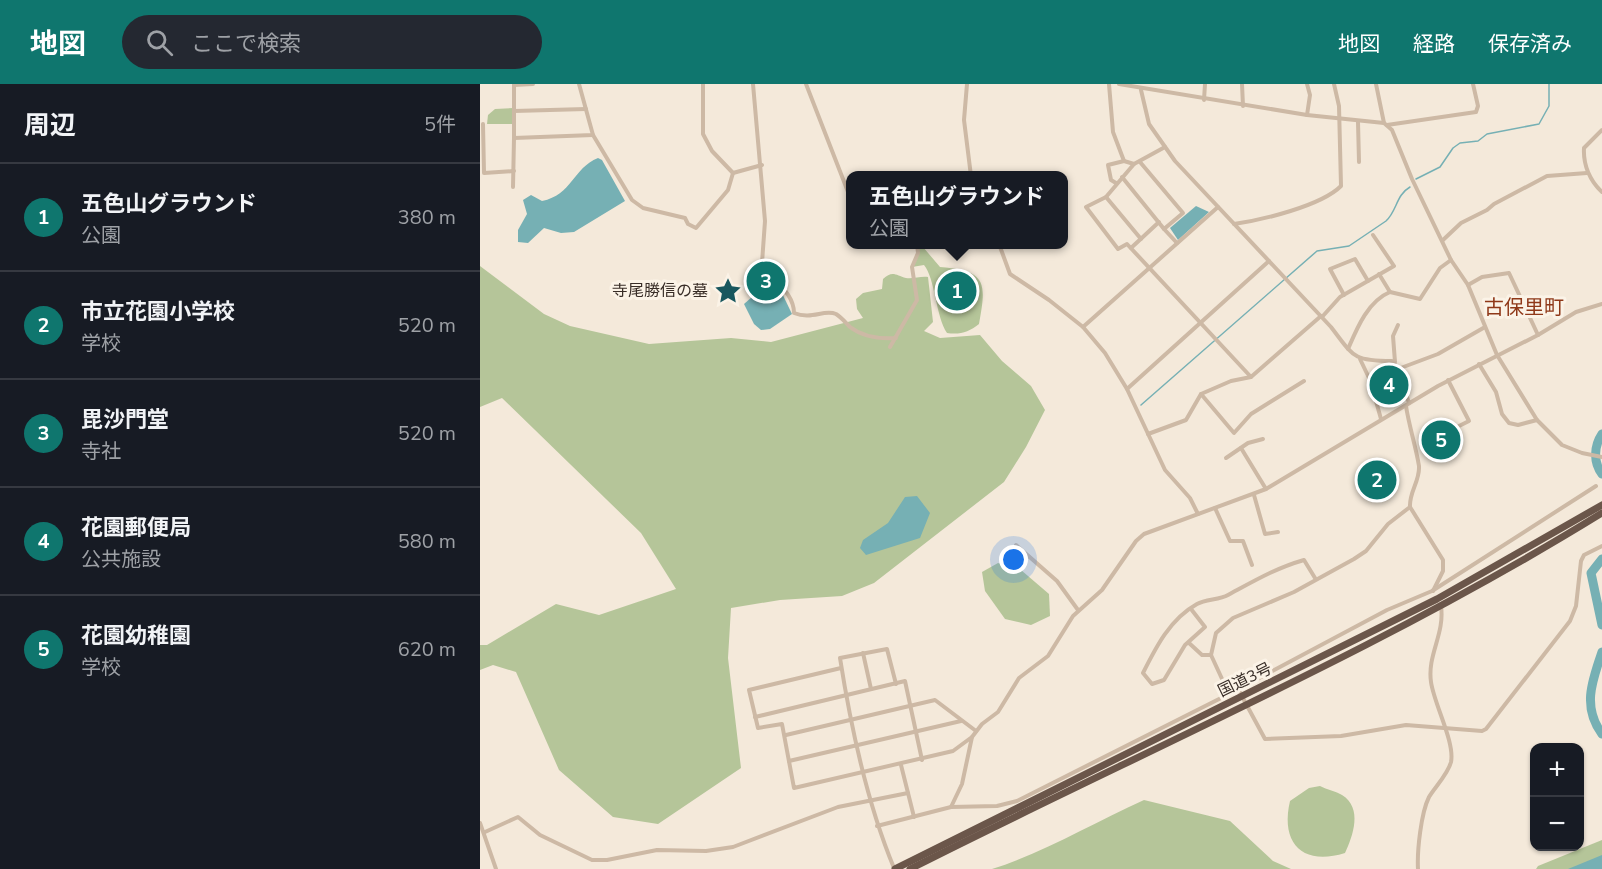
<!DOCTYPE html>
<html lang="ja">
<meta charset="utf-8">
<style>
body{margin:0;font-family:"Nunito Sans","Noto Sans JP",sans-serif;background:#242831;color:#f1f3f6}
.controls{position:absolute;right:18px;bottom:18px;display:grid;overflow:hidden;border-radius:12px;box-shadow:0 2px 4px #0004}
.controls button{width:54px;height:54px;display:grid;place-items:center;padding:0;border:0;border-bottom:2px solid #363941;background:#171b24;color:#f1f3f6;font:30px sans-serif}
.you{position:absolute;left:534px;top:476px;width:21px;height:21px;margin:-15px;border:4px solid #fff;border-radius:50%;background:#1a73e8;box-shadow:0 0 0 9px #1a73e833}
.badge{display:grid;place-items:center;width:39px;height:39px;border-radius:50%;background:#0f766e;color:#fff;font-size:20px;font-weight:700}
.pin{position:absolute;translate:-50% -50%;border:3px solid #fff;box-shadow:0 2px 6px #0006}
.popup{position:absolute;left:366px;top:87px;width:222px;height:78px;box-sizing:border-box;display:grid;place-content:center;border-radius:12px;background:#171b24;filter:drop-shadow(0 2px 4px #0005);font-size:20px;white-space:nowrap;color:#9ea1a6}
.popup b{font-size:22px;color:#f1f3f6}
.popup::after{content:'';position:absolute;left:50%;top:100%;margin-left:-12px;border:12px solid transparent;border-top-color:#171b24}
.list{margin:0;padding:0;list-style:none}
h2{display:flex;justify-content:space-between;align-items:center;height:78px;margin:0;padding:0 24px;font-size:26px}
h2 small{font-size:20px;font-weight:400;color:#9ea1a6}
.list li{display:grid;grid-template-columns:39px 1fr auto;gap:18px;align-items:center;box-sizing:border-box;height:108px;padding:0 24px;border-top:2px solid #363941}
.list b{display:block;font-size:22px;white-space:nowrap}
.list p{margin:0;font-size:20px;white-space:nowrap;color:#9ea1a6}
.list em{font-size:20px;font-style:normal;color:#9ea1a6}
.icon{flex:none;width:33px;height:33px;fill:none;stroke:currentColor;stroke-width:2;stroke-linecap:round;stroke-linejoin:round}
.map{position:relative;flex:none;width:1122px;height:785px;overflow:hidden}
header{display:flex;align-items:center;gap:36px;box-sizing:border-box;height:84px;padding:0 30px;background:#0f766e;color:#fff}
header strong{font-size:28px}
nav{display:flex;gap:33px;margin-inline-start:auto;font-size:21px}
.search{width:420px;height:54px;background:#242831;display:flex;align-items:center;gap:15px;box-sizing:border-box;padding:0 21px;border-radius:33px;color:#9ea1a6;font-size:22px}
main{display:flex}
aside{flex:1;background:#171b24}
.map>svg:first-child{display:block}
</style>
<header>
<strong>地図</strong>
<div class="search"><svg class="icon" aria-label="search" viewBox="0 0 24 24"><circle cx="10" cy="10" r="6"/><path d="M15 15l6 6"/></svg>ここで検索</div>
<nav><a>地図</a><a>経路</a><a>保存済み</a></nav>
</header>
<main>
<aside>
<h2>周辺<small>5件</small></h2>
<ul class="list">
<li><span class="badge">1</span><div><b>五色山グラウンド</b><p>公園</p></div><em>380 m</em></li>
<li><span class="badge">2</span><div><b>市立花園小学校</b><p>学校</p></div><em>520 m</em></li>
<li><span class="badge">3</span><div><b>毘沙門堂</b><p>寺社</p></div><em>520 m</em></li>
<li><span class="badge">4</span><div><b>花園郵便局</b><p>公共施設</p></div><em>580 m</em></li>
<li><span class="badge">5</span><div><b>花園幼稚園</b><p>学校</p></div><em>620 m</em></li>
</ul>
</aside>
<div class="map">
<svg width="1122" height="785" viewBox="0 0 1122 785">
<rect width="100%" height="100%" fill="#f4e9da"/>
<g fill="#b5c599">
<path d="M34,24V40H7L8,31L15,25Z"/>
<path d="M437,161L443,163L460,183C506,187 507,197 499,240C489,248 480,251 467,249C456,233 455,194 444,181L432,183L438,169Z"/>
<path d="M0,182L64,230L90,242L169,260L251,254L291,258L383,234L377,225L376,215L383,209L402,205L403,195C412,186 416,191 426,194C433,195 441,192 448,193L453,238L444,247L460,254L500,251L522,277L551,302L565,326L546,363L524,398L394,499L362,512L300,516L251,524L248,574L261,684L178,740L133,733L79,686L36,588L13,581L0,586V561H7L76,520L119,531L196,505L161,449L22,314L0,323Z"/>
<path d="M518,479L541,486L569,510L570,532L551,541L525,535L505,507L502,488Z"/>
<path d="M840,702C847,706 856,707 862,711C883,724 873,752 865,769C823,782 800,760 810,717L829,704Z"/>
<path d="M664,716L750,737L793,777L811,785H512C565,768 613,739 664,716Z"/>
<path d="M1122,756V785H1056L1058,782Z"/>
</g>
<g fill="#76b0b4">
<path d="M118,74L122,76L145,117L94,148L81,149L64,144L48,159L38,158V146L47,130L43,116L51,111L62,117C92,111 93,84 118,74Z"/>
<path d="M716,122L729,128L698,156L690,144Z"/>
<path d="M299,203L312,230L290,245L281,246L274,240L264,220L272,213Z"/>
<path d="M437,412L450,429L440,454L386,471L380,464L383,456L408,439L425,413Z"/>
<path d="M1122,771V785H1087H1088Z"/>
</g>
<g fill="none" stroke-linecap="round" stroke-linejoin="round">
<g stroke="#76b0b4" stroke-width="1.5">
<path d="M936,95L960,83L973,64L980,59L998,57L1007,50L1059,40L1069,22V0"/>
<path d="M661,321L837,167L869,162L906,137C917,127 916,111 930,103"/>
</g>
<g stroke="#76b0b4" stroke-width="9">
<path d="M1122,350C1114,362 1113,378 1122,390"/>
<path d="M1122,475L1111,489L1122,541"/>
<path d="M1122,568C1112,597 1102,623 1122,650"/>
</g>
<g stroke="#cdb9a5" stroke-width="4">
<path d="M34,0V54L113,51L99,0"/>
<path d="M223,0V50L232,67L253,89"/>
<path d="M273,0L285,137L282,179C293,196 314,209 314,229C332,236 344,225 356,230C361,233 366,239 370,243C383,253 400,255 416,254"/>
<path d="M326,0L370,113"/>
<path d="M487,0L484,36L491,92"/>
<path d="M629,0L633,48L644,77"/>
<path d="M639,0L827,31L904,39"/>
<path d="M762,0L763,22"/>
<path d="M896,0L904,39L912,46L932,95L971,176L988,201L1017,271L1057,336L1082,361L1102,369L1122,373"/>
<path d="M34,1L53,0"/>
<path d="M661,6L669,40L695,77L851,243C874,273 873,277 912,277L918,285L958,270L1005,243"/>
<path d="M724,16L725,0"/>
<path d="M34,27L106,25"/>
<path d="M827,31L830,11L827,0"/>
<path d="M878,38L879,78"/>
<path d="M3,40L4,89L34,87"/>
<path d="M907,41L996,28L998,22L993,0"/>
<path d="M1122,46L1104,64C1103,81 1110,97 1122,108"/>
<path d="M113,51L152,116L163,124L205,134L208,140L216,144L248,106L253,89L282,81"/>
<path d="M685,63L654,80L626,113L606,123L638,165L647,160L771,293L841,232"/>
<path d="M642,93L684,145L703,129L660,78"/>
<path d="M636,99L631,96L628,81L644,77L654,80"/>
<path d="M33,103L34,54"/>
<path d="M626,113L661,155"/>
<path d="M754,140C782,136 841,122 861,102L859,22L854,0"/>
<path d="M684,145L697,159"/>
<path d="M963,156L981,139L1007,126L1014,120L1067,92L1107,89"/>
<path d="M519,160L530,190L569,216L603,243L625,269L647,305L685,386L710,414L718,430"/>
<path d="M651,164L679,138"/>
<path d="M899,190L910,208"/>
<path d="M988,201L1002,193L1029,189L1058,251"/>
<path d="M864,211L850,185L875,175L888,197"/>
<path d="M842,233L860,213L914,182L893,151"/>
<path d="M603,243L738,123"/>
<path d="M410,263L437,216L432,183L438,169L437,160"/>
<path d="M868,265C877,244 888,217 910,208L940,215L960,184L971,176"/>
<path d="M880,275L890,296L901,335"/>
<path d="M915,278L913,252L918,241"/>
<path d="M999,280L1016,308L1022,330L1029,339L1038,341L1057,336"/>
<path d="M918,285L929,319"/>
<path d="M968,296L989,337L977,343"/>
<path d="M647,305L789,177"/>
<path d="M721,310L754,349L771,330L824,297"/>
<path d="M926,322C929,342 936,363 939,382C940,397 929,408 930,423L963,476V487L953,507"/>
<path d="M668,350L706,336L721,310L751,297L771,293"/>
<path d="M761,364L786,405"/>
<path d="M746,374L768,359L783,355"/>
<path d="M774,411L785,450L798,448"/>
<path d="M735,424L750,457H763L772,481"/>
<path d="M536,461L577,497L598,526"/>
<path d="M711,525L725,543L705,561L684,596L672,600L663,589C676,563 690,535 717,520C726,515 739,516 748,511C774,497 796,484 824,476L835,494"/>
<path d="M709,559L722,571H730"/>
<path d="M383,569L391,605"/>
<path d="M361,584L269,606L278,644L302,640L314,704L473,667L492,653L502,640L518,628L539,594L568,572L593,532L622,506L656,457L664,450L786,405L958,302L1058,251L1096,228L1122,220"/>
<path d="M758,605L785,655L861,652L926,641L1002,647L1006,645L1090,537L1096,522L1101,477L1104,471L1122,462"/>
<path d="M749,610L731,571L736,549L753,534L814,508L874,475L886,467L908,440L930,423"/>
<path d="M275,633L425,597L442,676"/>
<path d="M306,651L455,616L496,647"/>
<path d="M309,677L481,637"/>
<path d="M428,709L434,733"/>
<path d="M471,723L482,700L492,653"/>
<path d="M0,739L16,785"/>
<path d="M397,742L471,723L517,722L537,717L749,610L907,526L952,507L1116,402"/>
<path d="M5,748L38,733L60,751L112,776H127L177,766L226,767L253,763L358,723L428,709L421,681"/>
<path d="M414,784C387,719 371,644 360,574L407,565L416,600"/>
<path d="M938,785C937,767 941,729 949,713C955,703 968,690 971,678C975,658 954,620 951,598C947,571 965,550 961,522"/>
</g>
<g stroke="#6b564a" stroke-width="7">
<path d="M415,785L957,515L1122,421"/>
<path d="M430,785C661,668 902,565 1122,429"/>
</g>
</g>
<defs>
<symbol id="sight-bare" viewBox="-9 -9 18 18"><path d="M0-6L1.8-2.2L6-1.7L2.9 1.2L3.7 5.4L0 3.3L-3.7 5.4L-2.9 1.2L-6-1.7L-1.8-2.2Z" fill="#18575e" stroke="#fbf3e7" stroke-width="2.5" paint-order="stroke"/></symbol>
</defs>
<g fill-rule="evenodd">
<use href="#sight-bare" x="229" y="188" width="38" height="38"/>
</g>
<g text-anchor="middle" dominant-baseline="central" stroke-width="6" stroke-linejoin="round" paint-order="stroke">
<g font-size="16" fill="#382d27" stroke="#fbf3e7" text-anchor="end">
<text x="228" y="207">寺尾勝信の墓</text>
</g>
<g font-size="16" fill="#382d27" stroke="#fbf3e7">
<text transform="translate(765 596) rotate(-26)">国道3号</text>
</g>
<g font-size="20" fill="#8f3818" stroke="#fbf3e7">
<text x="1044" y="223">古保里町</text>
</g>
</g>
</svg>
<div class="controls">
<button>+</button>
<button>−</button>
</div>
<div class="you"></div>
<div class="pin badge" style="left:477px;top:207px">1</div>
<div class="popup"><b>五色山グラウンド</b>公園</div>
<div class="pin badge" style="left:897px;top:396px">2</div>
<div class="pin badge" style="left:286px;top:197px">3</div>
<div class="pin badge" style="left:909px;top:301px">4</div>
<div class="pin badge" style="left:961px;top:356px">5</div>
</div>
</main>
